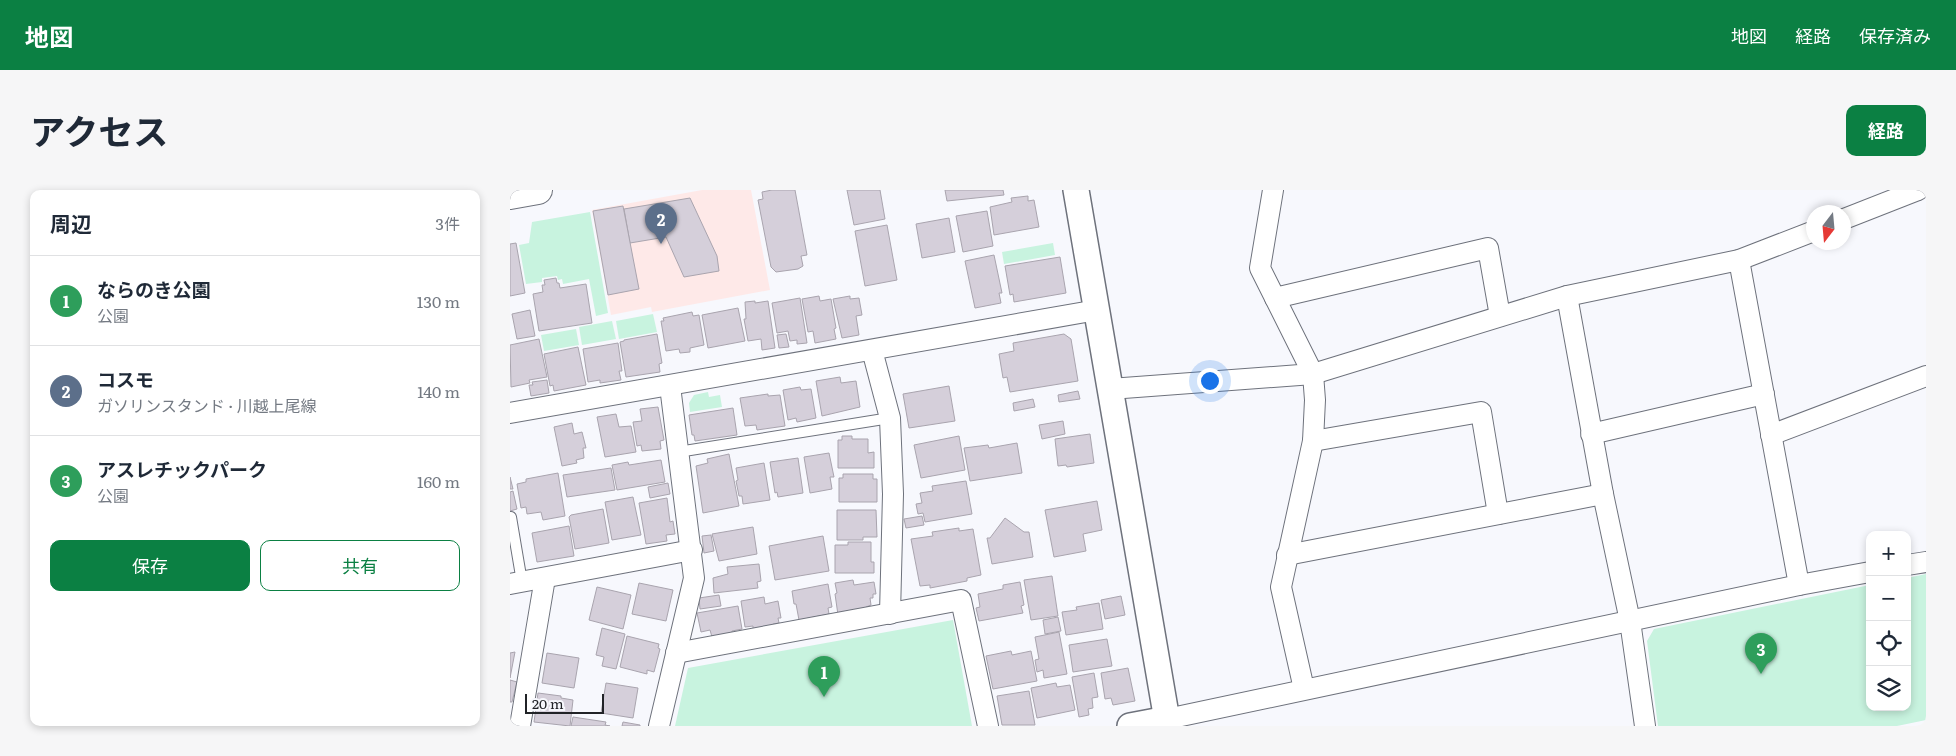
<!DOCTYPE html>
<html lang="ja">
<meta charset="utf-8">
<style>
body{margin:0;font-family:Literata,"Noto Sans JP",serif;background:#f6f6f7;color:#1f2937}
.controls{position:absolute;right:15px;bottom:15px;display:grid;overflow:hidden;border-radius:10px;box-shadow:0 2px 8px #0003}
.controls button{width:45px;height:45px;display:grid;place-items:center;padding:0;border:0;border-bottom:1px solid #e0e1e3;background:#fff;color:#1f2937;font:25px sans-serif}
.compass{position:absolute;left:1296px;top:15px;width:45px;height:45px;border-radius:50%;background:#fff;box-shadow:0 2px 8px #0003;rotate:196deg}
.scale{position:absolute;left:15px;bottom:12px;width:79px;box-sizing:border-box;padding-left:5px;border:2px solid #212327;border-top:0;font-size:14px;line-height:18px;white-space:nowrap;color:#212327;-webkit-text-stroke:4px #f7f8fd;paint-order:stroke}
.you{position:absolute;left:699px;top:190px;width:18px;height:18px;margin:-12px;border:4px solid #fff;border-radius:50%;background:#1a73e8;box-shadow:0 0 0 8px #1a73e833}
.badge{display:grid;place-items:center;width:32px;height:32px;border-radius:50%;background:#0b8043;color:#fff;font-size:16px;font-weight:700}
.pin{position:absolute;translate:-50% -41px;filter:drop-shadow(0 1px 2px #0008)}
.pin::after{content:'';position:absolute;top:26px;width:18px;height:15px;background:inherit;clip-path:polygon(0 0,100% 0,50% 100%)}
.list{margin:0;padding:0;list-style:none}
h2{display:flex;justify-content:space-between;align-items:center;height:65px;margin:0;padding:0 20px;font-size:21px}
h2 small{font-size:16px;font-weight:400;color:#747a83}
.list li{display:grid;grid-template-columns:32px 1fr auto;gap:15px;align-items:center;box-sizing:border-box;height:90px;padding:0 20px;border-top:1px solid #e0e1e3}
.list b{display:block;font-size:19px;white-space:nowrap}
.list p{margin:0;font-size:16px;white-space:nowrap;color:#747a83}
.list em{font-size:16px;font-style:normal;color:#747a83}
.actions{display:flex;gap:10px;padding:15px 20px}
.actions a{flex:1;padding:11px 0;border:1px solid #0b8043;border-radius:10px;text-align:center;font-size:18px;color:#0b8043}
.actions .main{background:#0b8043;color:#fff}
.icon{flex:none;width:28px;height:28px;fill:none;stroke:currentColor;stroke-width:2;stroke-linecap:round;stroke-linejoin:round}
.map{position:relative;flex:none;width:1416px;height:536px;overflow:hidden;border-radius:10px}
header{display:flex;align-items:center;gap:30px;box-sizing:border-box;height:70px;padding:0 25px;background:#0b8043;color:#fff}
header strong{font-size:24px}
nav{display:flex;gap:28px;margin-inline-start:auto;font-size:18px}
.intro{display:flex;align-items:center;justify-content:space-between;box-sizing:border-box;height:120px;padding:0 30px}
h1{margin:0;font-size:35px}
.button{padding:12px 22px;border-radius:10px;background:#0b8043;color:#fff;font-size:18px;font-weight:700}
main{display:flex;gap:30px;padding:0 30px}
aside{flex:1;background:#fff;border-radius:10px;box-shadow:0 2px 8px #0003}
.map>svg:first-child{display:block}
</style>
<header>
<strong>地図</strong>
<nav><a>地図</a><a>経路</a><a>保存済み</a></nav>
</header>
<div class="intro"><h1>アクセス</h1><a class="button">経路</a></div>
<main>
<aside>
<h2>周辺<small>3件</small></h2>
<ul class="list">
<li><span class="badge" style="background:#2e9e5b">1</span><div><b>ならのき公園</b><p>公園</p></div><em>130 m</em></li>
<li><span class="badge" style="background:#5c6f8a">2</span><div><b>コスモ</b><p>ガソリンスタンド · 川越上尾線</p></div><em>140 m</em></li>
<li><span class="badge" style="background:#2e9e5b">3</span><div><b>アスレチックパーク</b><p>公園</p></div><em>160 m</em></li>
</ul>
<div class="actions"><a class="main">保存</a><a>共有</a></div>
</aside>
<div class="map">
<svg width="1416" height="536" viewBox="0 0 1416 536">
<rect width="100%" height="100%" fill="#f7f8fd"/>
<path fill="#fee9e8" d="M192,0H241L260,100L142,122L141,117L101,125L82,20Z"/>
<g fill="#c8f3df">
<path d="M80,22L98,123L86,126L79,89L53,94L52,89L48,90L47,86L32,88V92L16,94L9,55L19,53L22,32Z"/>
<path d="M543,53L545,65L494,74L492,62Z"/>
<path d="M143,124L147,142L109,149L106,131Z"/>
<path d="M102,131L106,149L72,155L69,137Z"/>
<path d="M66,139L69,155L34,161L31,145Z"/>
<path d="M198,202L199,207L210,205L212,217L180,222L179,213L184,205Z"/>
<path d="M1416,384V530L1387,536H1148L1137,451L1144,439L1360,395V517H1397V388Z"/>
<path d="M443,430L462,536H165L178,478Z"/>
</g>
<g fill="#d5cfda" stroke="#a9a4ae">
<path d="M262,0H285L297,65L291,66L293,76L288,79L266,82L261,77L248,10L253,9L252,2Z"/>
<path d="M337,0H370L375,29L344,35Z"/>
<path d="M435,0H493L494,5L437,11Z"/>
<path d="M518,6V11L524,10L529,37L484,45L480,17L502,12L501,8Z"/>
<path d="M180,8L207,66L209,81L174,87L156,47L120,53L114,19Z"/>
<path d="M113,16L129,99L98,105L83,21Z"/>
<path d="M477,21L483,56L453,62L446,26Z"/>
<path d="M439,28L445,62L412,68L406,34Z"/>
<path d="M377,35L387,90L355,96L345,41Z"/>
<path d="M6,53L15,103L0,106V54Z"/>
<path d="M484,65L492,103H489L491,113L465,118L455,71Z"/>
<path d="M550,67L556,103L504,112L503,104L500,105L495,76Z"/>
<path d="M46,88L47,93H49L50,98L76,94L82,133L29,141L23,104L33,102L32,95H35L34,90Z"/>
<path d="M309,106L310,111L321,109L326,138L324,139L326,149L305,153L303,141L298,142L292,109Z"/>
<path d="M340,106V109L349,108L352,125L346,126L349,145L332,148L323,109Z"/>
<path d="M290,108L297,153L287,154V150L280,151L278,141L267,143L262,113Z"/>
<path d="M245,111V113L258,111L265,158L252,160L251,149L238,151L234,129H236L235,112Z"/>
<path d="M228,118L235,151L198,158L192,125Z"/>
<path d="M20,120L25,146L7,149L2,124Z"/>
<path d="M182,122L183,126L189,125L194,155L180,158V162L170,163L169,159L156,161L151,131H154L153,128Z"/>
<path d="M147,144L152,173L149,174L150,182L116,187L110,152L114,151V150Z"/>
<path d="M276,144L279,157L269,158L267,145Z"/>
<path d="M554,144L561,149L568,191L500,202L497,187L493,188L489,164L504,161L503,153Z"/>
<path d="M29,149L37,187L19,190L20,193L1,197L0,155Z"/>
<path d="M108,153L112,181H109L111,190L90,193V190L78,192L73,159Z"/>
<path d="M68,157L76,195L44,201L43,195L40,196L34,164Z"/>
<path d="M330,187L331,193L346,191L350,217L312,226L306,191Z"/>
<path d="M37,190L39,203L21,206L19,195H23L22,192Z"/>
<path d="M439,196L445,231L399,238L393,204Z"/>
<path d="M290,197L291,200L301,199L306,228L287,232L286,228L278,230L273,200Z"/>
<path d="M568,201L570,209L549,212L548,205Z"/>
<path d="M258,204V206L270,205L275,236L247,240L246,235L235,236L230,208Z"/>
<path d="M523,209L525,217L504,221L503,213Z"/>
<path d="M148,217L154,250L150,251L151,259L132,261L131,255L127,256L123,232L132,231L130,219Z"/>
<path d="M223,218L227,245L185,251L184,245H182L179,225Z"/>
<path d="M106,224L109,237L121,236L126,262L95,267L87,227Z"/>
<path d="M553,231L555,244L532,249L529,235Z"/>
<path d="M62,233L64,244L72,242L76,258H73L74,268L66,270L67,273L52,276L44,237Z"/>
<path d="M580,244L584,273L557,277L556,275L548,276L545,249Z"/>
<path d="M332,246H342V249H358V263L364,262V278H328V250H332Z"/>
<path d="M449,246L455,280L411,288L404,255Z"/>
<path d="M507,253L512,283L460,291L454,258L478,255L479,258Z"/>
<path d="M319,263L324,287H320L322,299L300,303L294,267Z"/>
<path d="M219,264L229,316L193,323L186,276L198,273L197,269Z"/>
<path d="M288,268L293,303L268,307L267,302L265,303L260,272Z"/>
<path d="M151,270L155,292L107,300L102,275L118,272L119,275Z"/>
<path d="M254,273L260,310L233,314L232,306H229L226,291L228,290L226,278Z"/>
<path d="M101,278L105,300L57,307L53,285Z"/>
<path d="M48,283L55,326L33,330L31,322L17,324L16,317L11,318L7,294L16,292V289Z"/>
<path d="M333,284H363V289H367V312H329V288H333Z"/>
<path d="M0,287L3,299H0Z"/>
<path d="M456,291L462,324L415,332L413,323L408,324L406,314L412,313L410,303L423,301L422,296Z"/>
<path d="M158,293L160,304L140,308L138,297Z"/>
<path d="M3,301L7,319L0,321V302Z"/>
<path d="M123,307L131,345L102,350L95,312Z"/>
<path d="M157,308L160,332L163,331L165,344L156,345L157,351L136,354L129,313Z"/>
<path d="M587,311L592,340L573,344L576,361L544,367L535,320Z"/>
<path d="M93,319L99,353L65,359L59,327L61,325Z"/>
<path d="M327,320H366L367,347H353V350H327Z"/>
<path d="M412,326L414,335L396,338L394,329Z"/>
<path d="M495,328L514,342H519L523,367L482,374L477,348H480Z"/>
<path d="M59,336L64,366L27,372L22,343Z"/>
<path d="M243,337L247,364L209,371L202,344Z"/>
<path d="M449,338V341L463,339L471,385L457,388V391L420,398V395L410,396L401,349L423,346L422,342Z"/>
<path d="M201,345L204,361L194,363L192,346Z"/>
<path d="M313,346L319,381L265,390L259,356Z"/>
<path d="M338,352H361V372H364V383H325V355H338Z"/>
<path d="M249,374L251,391L247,392L248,398L204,403L203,388L218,384L217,377Z"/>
<path d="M542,386L548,426L521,430L514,390Z"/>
<path d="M343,390L344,395L364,392L366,404H363V408H360L361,415L356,417V420L328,425L325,404L327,403L325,393Z"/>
<path d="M510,392L514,415L511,416L513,423L469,431L466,418L470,417L468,404L493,399V395Z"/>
<path d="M129,393L163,400L156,431L122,424Z"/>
<path d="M318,394L322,417L318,418L319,424L289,430L286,414H284L282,401Z"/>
<path d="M87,397L121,405L113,439L79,430Z"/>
<path d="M209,405L211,416L190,419L189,408Z"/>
<path d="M611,406L615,425L595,429L591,410Z"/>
<path d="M254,407L255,414L268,411L271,428H268L269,433L263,434L264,437L243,440V436L235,437L231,411Z"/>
<path d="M589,413L593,439L556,445L552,422L567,420L566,417Z"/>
<path d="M228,416L232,439L222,441V444L202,447L200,440L191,442L187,423Z"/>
<path d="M548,427L551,441L535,444L533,430Z"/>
<path d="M92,438L115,444L106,479L92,476L94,467L86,465Z"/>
<path d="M549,442L557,484L534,488L533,480L527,482L525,470L529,469L525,447Z"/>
<path d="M117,446L149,454L148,458L150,459L144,482L137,480V484L110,477Z"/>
<path d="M597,449L602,476L563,482L559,455Z"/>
<path d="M501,461L502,465L521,461L527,491L483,499L476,466Z"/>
<path d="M5,462L0,488V463Z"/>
<path d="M37,463L69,468L64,498L32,493Z"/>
<path d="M618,478L625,511L603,515L601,508L595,509L591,483Z"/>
<path d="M584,483L588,507L582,508L583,518L578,519L579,525L569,527L562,487Z"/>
<path d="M0,490L7,492L2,512H0Z"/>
<path d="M96,493L128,498L123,528L91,523Z"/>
<path d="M546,493L547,497L560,495L565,520L527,528L521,498Z"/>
<path d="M519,501L525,535H492L487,506Z"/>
<path d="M28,503L51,506V508L63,510L60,536L24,532Z"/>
<path d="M63,527L96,532L95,535L100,536H61Z"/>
<path d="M113,532L130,535V536H112Z"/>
</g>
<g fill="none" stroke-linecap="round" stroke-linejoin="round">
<defs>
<g id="service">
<path d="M168,262L380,228"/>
<path d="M1,327L12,392"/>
</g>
<g id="minor">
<path d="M763,0L750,78L803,184L805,210L803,251L771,397L794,499"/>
<path d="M1334,29L1408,0"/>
<path d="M1229,70L1289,395"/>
<path d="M1057,106L1093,304L1120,431L1135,536"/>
<path d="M765,108L978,58L990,126"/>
<path d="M362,160L380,228L383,304L380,424"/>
<path d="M600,199L803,184L1057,106L1229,70L1304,41"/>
<path d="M0,223L587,120"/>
<path d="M1081,244L1254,204"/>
<path d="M1261,245L1416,186"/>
<path d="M803,251L971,222L988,324"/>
<path d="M777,365L1093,304"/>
<path d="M1397,375L1416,372"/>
<path d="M0,394L182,360"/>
<path d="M166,463L451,410L478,536"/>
<path d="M657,529L1289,395L1360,382"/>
<path d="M10,536L35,388"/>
<path d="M149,536L184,388L160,196"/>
</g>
<g id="tertiary">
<path d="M566,0L658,536"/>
<path d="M620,536L657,529"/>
</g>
<path id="primary" d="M0,5L28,0"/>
</defs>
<use href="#service" stroke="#6e727c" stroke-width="12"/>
<use href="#minor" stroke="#6e727c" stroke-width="22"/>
<use href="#tertiary" stroke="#6e727c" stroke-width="28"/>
<use href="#primary" stroke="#6e727c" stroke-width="30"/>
<use href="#service" stroke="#fff" stroke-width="10"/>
<use href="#minor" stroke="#fff" stroke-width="20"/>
<use href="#tertiary" stroke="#fff" stroke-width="25"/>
<use href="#primary" stroke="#fff" stroke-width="28"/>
</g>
</svg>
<div class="controls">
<button>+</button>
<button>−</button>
<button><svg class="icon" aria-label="locate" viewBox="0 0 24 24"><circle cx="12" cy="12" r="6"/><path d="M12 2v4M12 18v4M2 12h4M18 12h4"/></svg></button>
<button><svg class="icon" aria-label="layers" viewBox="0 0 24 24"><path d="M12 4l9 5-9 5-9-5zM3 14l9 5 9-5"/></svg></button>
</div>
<svg class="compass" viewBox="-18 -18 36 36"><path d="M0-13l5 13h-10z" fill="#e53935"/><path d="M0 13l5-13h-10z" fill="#747a83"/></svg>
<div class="scale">20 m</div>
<div class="you"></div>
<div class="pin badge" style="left:314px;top:507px;background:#2e9e5b">1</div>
<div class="pin badge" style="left:151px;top:54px;background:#5c6f8a">2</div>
<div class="pin badge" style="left:1251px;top:484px;background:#2e9e5b">3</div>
</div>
</main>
